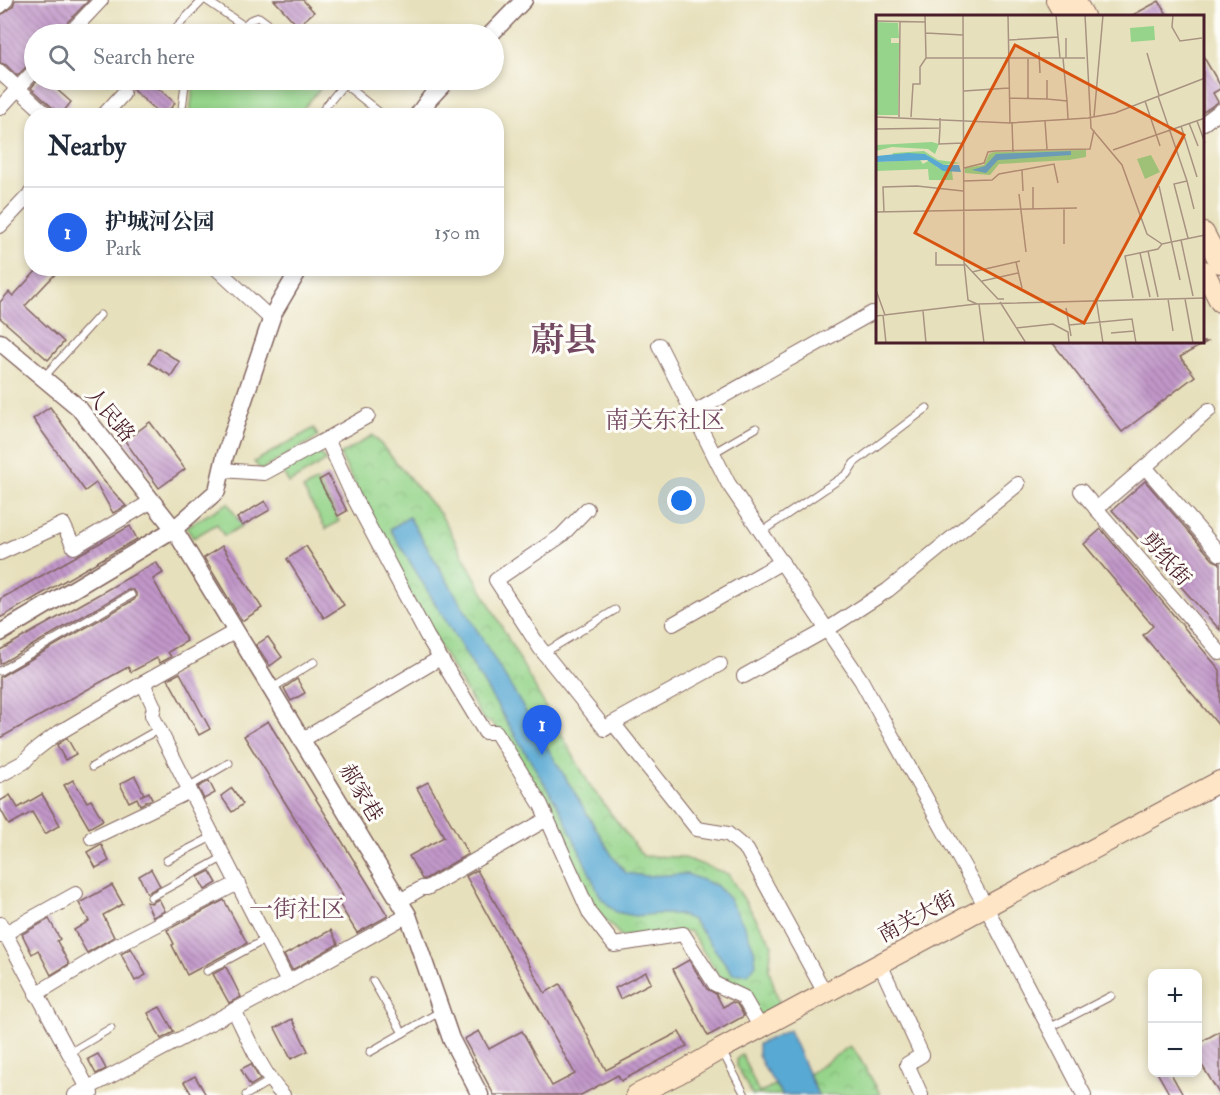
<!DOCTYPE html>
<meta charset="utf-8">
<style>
body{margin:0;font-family:"IM FELL Double Pica","Noto Serif SC",serif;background:#f2f2f3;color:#1f2937}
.controls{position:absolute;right:18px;bottom:18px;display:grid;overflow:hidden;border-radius:12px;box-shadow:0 3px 9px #0003}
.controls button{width:54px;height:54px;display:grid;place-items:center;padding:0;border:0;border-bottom:2px solid #e0e1e3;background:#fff;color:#1f2937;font:30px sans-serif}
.you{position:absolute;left:682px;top:501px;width:21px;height:21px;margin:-15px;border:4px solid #fff;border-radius:50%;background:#1a73e8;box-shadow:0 0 0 9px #1a73e833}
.badge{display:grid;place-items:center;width:39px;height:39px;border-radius:50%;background:#2563eb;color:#fff;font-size:20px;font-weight:700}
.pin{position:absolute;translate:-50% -50px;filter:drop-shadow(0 2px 3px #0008)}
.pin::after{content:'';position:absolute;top:32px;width:21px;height:18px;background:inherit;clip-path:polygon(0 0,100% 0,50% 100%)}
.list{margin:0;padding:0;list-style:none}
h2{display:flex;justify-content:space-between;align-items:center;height:78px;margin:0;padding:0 24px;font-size:26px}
h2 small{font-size:20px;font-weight:400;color:#747a83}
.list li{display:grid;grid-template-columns:39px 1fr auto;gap:18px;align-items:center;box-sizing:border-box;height:90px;padding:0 24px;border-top:2px solid #e0e1e3}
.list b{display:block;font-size:22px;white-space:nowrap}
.list p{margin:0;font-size:20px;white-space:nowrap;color:#747a83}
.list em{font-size:20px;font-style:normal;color:#747a83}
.icon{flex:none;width:33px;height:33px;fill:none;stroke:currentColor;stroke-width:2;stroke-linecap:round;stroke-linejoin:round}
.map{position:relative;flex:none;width:1220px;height:1095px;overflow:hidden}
.search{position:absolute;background:#fff;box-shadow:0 3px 9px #0003;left:24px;top:24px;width:480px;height:66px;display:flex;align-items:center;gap:15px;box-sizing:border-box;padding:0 21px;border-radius:33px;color:#747a83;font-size:22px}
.panel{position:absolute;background:#fff;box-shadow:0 3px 9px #0003;left:24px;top:108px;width:480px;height:168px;border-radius:24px}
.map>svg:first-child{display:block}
</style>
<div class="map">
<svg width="1220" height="1095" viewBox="0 0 1220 1095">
<defs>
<pattern id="park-crowns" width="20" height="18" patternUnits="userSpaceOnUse" patternTransform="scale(1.5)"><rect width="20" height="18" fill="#95d48a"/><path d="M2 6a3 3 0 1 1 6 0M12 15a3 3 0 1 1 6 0" fill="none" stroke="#82b677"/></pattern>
<pattern id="building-back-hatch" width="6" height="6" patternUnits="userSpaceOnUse" patternTransform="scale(1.5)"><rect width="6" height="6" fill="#c197c9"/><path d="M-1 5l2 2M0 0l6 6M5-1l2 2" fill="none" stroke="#9f7ba3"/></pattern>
</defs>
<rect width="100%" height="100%" fill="#fdfcf7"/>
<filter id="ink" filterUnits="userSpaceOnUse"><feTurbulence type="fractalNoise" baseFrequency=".0167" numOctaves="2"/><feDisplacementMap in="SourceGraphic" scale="12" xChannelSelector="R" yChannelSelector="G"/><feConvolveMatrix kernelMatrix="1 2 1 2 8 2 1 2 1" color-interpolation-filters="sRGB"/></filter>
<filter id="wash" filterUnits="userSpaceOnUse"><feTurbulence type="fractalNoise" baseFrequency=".008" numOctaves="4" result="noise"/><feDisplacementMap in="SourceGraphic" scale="24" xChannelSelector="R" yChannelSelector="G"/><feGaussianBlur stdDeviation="1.35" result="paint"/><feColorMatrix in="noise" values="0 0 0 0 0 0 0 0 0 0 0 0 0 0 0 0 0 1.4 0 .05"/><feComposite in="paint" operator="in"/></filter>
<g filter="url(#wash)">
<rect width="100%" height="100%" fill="#e7e0bc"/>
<g fill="#95d48a" stroke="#707a5a" stroke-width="1.5">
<path d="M196,80H327L298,115H193L190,112L194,81Z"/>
<path d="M314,428L318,437L261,470L254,462Z"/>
<path d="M318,449L326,461L289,483L282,471Z"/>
<path d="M317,481L339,521L326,529L303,489Z"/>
<path d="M228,503L242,526L224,536L217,524L193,538L186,527Z"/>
</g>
<g fill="url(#park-crowns)" stroke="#707a5a" stroke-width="1.5">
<path d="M373,435L441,515L533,684L591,787L643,856L682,857L728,874L772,944L769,970L780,1005L759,1016L743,989L723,982L690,931L622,937L598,912L582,885L549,815L492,722L484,721L423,619L340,455Z"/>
<path d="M850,1046L857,1054L881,1095H818L809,1074Z"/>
<path d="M742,1054L759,1093L775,1085L782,1095H752L737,1066V1059Z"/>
</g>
<g fill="#59a9d3" stroke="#52647f" stroke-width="1.5">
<path d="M409,517L613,857L626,873L646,876L687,874L717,886L729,899L745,927L754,949L756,964L748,974H733L693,920L677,914H655L635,916L616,912L601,898L561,811L390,529Z"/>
<path d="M789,1030L818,1095H782L765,1069L758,1055V1044Z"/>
</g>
<g id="blocks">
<g fill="url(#building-back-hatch)">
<path d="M15,0H89L56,34H34V62L28,65L17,76L6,65L0,63V15L6,12L13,6Z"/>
<path d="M274,0H303L314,12L298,26Z"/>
<path d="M1159,1L1168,16H1131Z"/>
<path d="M1203,56L1220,85V89L1213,93L1218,102L1203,112Z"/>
<path d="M38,80H46L71,102L60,116L57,114L54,109L31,88Z"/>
<path d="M122,80H149L175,103L164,116H162Z"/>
<path d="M39,268H61L25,306L64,342L48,360L0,318V302L9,292L13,296Z"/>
<path d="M1052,342H1207L1180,357L1195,376L1122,432Z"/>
<path d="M158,348L180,362L171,376L149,363Z"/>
<path d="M50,407L102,479L126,506L113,513L96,483L85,491L33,419Z"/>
<path d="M150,422L185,469L159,488L125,441Z"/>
<path d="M328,475L347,511L338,516L319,480Z"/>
<path d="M1145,481L1213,560L1220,563V630L1112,510Z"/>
<path d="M265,501L270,510L242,526L237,518Z"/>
<path d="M130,526L137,539L0,618V599Z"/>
<path d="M1101,529L1220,670V727L1143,635L1153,626L1084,544Z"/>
<path d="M222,546L262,608L242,621L204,558Z"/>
<path d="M306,546L344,605L324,618L287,559Z"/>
<path d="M156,562L163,573L153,579L187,641L168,652L171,657L160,663L157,658L131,672L128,667L0,738V677L134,600L136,597V593L133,590H128L0,664V650Z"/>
<path d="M268,637L282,657L270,666L256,645Z"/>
<path d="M180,673L210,729L199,735L168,679Z"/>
<path d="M297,679L305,693L291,701L284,688Z"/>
<path d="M268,721L388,916L357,933L336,899L343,896L244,736Z"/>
<path d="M67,738L76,754L65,760L57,745Z"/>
<path d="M135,776L144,794L140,796L149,792L152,799L140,805L137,798L129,802L120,784Z"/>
<path d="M73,780L87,802L91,800L103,820L89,828L64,785Z"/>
<path d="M209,781L215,793L204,799L198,787Z"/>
<path d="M428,782L468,854L425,879H422L409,856L444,837L417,788Z"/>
<path d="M232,788L243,804L232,812L221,796Z"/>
<path d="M42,794L60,825L45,834L32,812L9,825L0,808V801L10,795L18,808Z"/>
<path d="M101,844L109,861L96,868L87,852Z"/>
<path d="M151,869L160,886L147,893L139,876Z"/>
<path d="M477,870L545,993L560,984L606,1070L679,1032L687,1046L621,1081L618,1075L581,1095H494L464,1039L479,1031L489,1049L522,1031L552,1086L575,1074L466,876Z"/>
<path d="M210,871L217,883L205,890L198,877Z"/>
<path d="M112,885L123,904L103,915L114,937L87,953L74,930L89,921L79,903Z"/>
<path d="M159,899L165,911L153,917L146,902L151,903Z"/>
<path d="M224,900L247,943L187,975L172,945L174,944L167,930Z"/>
<path d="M49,919L60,939L57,941L69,964L51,975L38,950L32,954L22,934Z"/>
<path d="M331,930L338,944L292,970L284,955Z"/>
<path d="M131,948L146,975L135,981L121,954Z"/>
<path d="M689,960L707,989L716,994L723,1007L732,1002L737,1004L744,1016L708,1036L673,969Z"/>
<path d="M226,967L241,997L229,1003L213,974Z"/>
<path d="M646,972L651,983L620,999L615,988Z"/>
<path d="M160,1007L174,1032L161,1039L148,1013Z"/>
<path d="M292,1019L308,1051L291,1059L275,1028Z"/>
<path d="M1220,1031V1095L1197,1057V1044Z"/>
<path d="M98,1054L106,1069L96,1074L88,1059Z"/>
<path d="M251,1064L260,1080L250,1086L241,1069Z"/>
<path d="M1157,1072H1170L1183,1095H1170Z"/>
<path d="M195,1076L206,1095H192L184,1082Z"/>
</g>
</g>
</g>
<g filter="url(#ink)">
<use href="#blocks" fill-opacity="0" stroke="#81635e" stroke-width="1.5"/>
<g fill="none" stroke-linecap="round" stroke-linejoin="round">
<defs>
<g id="service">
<path d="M206,0L244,26"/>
<path d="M170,34L203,0"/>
<path d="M235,34L250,20L259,17L282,34"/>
<path d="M339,80L384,116"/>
<path d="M182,109L185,84L190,80"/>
<path d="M318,116L344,84"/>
<path d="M43,378L100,315"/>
<path d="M713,453L756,428"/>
<path d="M761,532L847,474L854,463L927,408"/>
<path d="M544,653L615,610"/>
<path d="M0,671L131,595"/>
<path d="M271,689L314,662"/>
<path d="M92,767L159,729"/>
<path d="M188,787L229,763"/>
<path d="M167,860L214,836"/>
<path d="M151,897L224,857"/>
<path d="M207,971L266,939"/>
<path d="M373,981L403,1033"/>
<path d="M1049,1028L1111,996"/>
<path d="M722,1051L745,1095"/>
<path d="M370,1052L441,1011"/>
<path d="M69,1053L111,1028"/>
<path d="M246,1095L271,1080"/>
</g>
<g id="minor">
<path d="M0,6L6,0"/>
<path d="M69,34L101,0"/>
<path d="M0,72L48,116"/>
<path d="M0,108L34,71"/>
<path d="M103,116L123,94"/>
<path d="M1204,123L1220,111"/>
<path d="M0,226L32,192"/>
<path d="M216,268L271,319"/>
<path d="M659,345L728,483L861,680L986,907L1084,1095"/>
<path d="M693,413L872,313"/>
<path d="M327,439L368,416"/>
<path d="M1145,467L1220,554"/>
<path d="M222,470L264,473L327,439L353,496L427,636L485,732H496L541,805L590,914L614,945L683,934L715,984L743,997L761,1028"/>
<path d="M1081,491L1220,653"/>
<path d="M587,509L561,536L496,580L540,648L605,729L613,723L697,829L728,834L747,850L825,993"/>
<path d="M1096,509L1145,467L1209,410"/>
<path d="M0,553L63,524L74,547L152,501"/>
<path d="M673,624L782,562"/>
<path d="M744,676L828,629L888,590L1018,484"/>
<path d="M613,723L720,664"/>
<path d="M302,740L440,658"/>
<path d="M0,775L24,762L33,752L55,735L143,683"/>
<path d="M190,791L152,715L154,707L143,683L236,631"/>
<path d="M92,838L190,791L288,982"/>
<path d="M400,901L422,888H427L547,819"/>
<path d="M0,924L91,1094"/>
<path d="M0,936L76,894"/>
<path d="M880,964L922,1055L907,1064L921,1095"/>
<path d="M36,994L112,948L238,883"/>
<path d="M234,1010C246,1034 264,1077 283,1095"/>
<path d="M75,1095L288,982L408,915"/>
</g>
<g id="tertiary">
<path d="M491,34L524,0"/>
<path d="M417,116L430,98L447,80"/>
<path d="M0,342L78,407L174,529L408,915L451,1039L480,1095"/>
<path d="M0,633L174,529L217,491L225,456L273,314L300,268"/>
</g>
<g id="secondary">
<path d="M1056,0L1065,16"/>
<path d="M1075,0L1084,16"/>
<path d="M1204,233L1220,263"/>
<path d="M1204,271L1220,302"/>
<path d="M636,1095L678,1074L721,1049L1220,781"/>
</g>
</defs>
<use href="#service" stroke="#81635e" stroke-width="9"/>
<use href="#minor" stroke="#81635e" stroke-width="16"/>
<use href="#tertiary" stroke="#81635e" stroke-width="19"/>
<use href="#secondary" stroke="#81635e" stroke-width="22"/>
<use href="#service" stroke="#fff" stroke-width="7"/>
<use href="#minor" stroke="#fff" stroke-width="14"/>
<use href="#tertiary" stroke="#fff" stroke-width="16"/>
<use href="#secondary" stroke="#fee5c5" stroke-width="20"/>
</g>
</g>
<g text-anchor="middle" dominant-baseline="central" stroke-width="6" stroke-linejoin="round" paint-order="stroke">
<g font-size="21" fill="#4a1f2b" stroke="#fdfcf7">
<text transform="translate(110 415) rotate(50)">人民路</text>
<text transform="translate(1166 559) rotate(49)">剪纸街</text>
<text transform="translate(361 793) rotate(59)">郝家巷</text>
<text transform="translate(917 917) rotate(-28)">南关大街</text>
</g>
<g font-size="24" fill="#744962" stroke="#fdfcf7">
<text x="665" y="420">南关东社区</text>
<text x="297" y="909">一街社区</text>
</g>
<g font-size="33" font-weight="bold" fill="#744962" stroke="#fdfcf7">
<text x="564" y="340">蔚县</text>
</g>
</g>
<g transform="translate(876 15)">
<rect width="328" height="328" fill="#e7e0bc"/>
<path d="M0,7L22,8L23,23H15V28H0ZM278,11L279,25L255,27L254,13ZM275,140L284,157L269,164L261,144Z" fill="#95d48a"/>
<path d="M0,28H23L22,100H0ZM56,127L63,129L59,139L52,134L16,132L0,136V130ZM210,135V142L193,145L123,149L114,160L89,158V153L108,150L113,139L118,137ZM48,136L62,145L85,148L68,150L49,139L16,141L17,138ZM44,145L47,149L54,145L62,153L76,156L77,165H53L52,154L0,156V147Z" fill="#95d48a"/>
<path d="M195,136V140L122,145L110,158L96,155L109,151L120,139ZM32,138L49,139L68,150H83L85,157L67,156L51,145L0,147V141Z" fill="#59a9d3"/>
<path fill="none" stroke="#a89382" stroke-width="1.5" d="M87,0L88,247L92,285L101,289L329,283M132,0L134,108M209,0L215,113L246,150L271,219L286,229L329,220M297,0L296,12L304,26L326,23M0,6L49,7M50,18L87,20M182,22L184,43M190,23V43M133,25L182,22L180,0M163,37L164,58M271,38L283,80M50,43H209M187,43L191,86M152,44V84M88,76L133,73M282,81L311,166L298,169L312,223M133,83L171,84V65M171,84L191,86L192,104M269,86L284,131M0,102L134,108L212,103L239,98L329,63M23,102L24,6M35,102L37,69H44V52L50,43L49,0M218,102L227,0M169,106L171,134M321,106L329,128M136,107L137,137M313,108L322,131M305,111L321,162M64,113L63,129L87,128M0,114L64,113V103M237,135L329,103M88,153L108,148L112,137L119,136L214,134L218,115M146,155L147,176M88,166L116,165L123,159L178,149L182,168M311,166L318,194M283,171L304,265M157,172V194M143,179L150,237M188,193V229M0,197L201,193M8,197L7,172L41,171L87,176M305,225L317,281M272,236L282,282M60,237V250H88M264,238L274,282M140,247L146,273M88,248L122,284H128M96,257L144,246M106,266L142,258M0,275L9,300M220,283L227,328M257,283L249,241L282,234L286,229M292,284L297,316M309,284L317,328M124,287L150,328M103,289L108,328M190,293L195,321M47,296L50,328M7,300L10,328M0,301L100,289M193,310L256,304L260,328M140,313L177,309L192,317L193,328M235,318L258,316"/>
<path fill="#d8530f" fill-opacity="0.15" stroke="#d8530f" stroke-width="3" d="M139,30L308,120L208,308L39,218Z"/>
<rect width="328" height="328" fill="none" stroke="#4a1f2b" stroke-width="3"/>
</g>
</svg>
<div class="controls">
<button>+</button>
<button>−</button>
</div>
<div class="you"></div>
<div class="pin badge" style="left:542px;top:755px">1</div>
<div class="search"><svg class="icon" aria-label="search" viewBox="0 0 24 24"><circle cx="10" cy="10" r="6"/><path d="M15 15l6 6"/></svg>Search here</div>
<section class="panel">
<h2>Nearby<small></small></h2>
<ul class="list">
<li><span class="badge">1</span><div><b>护城河公园</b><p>Park</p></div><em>150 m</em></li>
</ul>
</section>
</div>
